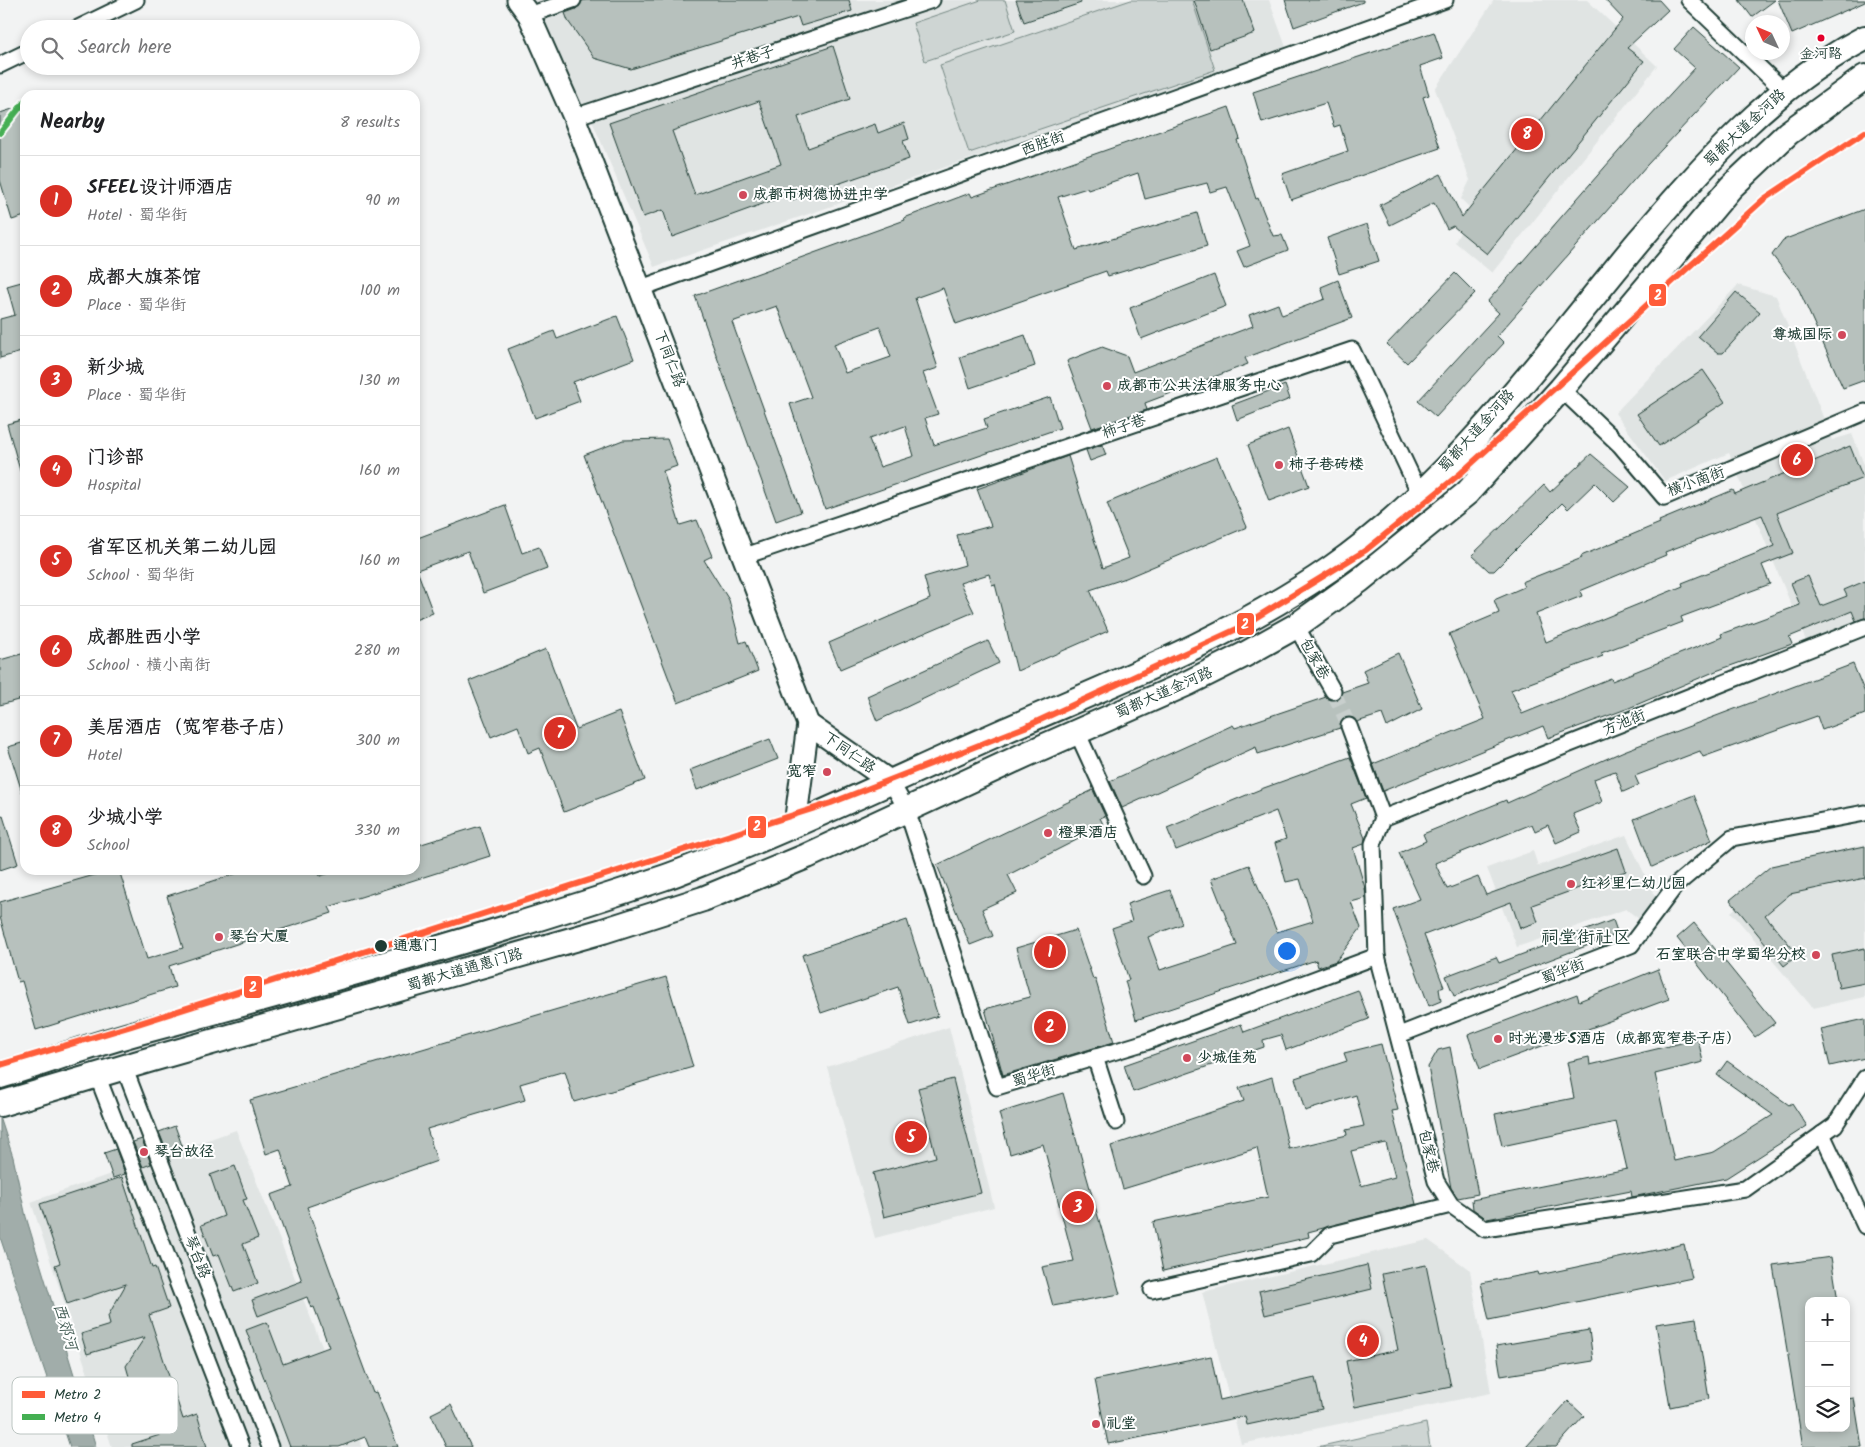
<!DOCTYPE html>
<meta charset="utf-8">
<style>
body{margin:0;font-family:Kalam,"LXGW WenKai TC",sans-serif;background:#f6f6f6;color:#202124}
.controls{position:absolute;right:15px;bottom:15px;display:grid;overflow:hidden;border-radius:10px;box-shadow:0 2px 8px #0003}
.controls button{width:45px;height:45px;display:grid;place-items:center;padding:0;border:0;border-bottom:1px solid #e0e0e0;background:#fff;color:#202124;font:25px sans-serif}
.compass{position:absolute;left:1745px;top:15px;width:45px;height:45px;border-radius:50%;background:#fff;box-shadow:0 2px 8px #0003;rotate:314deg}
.you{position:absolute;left:1286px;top:950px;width:18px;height:18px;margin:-12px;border:4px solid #fff;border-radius:50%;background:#1a73e8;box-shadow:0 0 0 8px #1a73e833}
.badge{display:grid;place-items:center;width:32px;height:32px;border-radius:50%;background:#d93025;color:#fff;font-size:16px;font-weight:700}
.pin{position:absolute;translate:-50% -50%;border:2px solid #fff;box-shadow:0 1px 5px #0006}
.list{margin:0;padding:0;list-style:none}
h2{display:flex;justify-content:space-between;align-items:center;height:65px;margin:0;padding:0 20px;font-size:21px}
h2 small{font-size:16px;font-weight:400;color:#757577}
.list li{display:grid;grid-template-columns:32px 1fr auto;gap:15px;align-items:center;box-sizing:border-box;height:90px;padding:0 20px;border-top:1px solid #e0e0e0}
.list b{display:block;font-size:19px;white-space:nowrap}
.list p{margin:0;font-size:16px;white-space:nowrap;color:#757577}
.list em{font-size:16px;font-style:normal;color:#757577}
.icon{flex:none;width:28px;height:28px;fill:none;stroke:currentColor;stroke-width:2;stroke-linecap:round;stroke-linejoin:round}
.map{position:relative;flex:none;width:1865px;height:1447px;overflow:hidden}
.search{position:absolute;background:#fff;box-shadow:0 2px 8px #0003;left:20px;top:20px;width:400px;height:55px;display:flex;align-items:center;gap:12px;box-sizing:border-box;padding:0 18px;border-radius:28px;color:#757577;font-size:19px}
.panel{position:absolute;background:#fff;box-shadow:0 2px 8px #0003;left:20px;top:90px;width:400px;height:785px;border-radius:15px}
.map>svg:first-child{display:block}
</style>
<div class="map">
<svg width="1865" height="1447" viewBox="0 0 1865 1447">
<rect width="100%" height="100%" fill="#f2f3f3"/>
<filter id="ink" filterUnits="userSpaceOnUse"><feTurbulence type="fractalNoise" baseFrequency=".02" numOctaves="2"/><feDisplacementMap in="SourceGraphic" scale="10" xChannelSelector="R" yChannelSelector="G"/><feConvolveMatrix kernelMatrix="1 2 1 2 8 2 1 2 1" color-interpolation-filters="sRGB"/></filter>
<g filter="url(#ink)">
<g fill="#e0e4e3">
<path d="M526,0H1269L1286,47L1182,86L654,267L593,123Z"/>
<path d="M1494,0H1587L1657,66L1492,273L1455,242L1472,210L1461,199L1470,180L1435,89Z"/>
<path d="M1738,285L1776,296L1832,440L1852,434L1865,467V581L1844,590L1856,622L1806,641L1729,453L1665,481L1615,413Z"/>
<path d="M1626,835L1657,900L1639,919L1626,909L1517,947L1487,868L1533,851L1538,866Z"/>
<path d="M1865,844V997L1813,1008L1731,912L1784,866Z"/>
<path d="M949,1027L994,1207L875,1238L827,1067Z"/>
<path d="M236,1130L362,1447H112L31,1202Z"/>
<path d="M1428,1240L1470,1270L1491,1393L1241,1444L1202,1292Z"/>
</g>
<g fill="#ced5d3" stroke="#768984">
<path d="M981,0H1005L1015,31L925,61L913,23Z"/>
<path d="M1131,0H1192L1215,70L969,153L940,65Z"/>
<path d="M1426,1423L1430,1447H1317Z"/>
</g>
<path fill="#a1adaa" stroke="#6d807b" d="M0,1117L13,1157L26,1217L96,1447H70L0,1237Z"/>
<g fill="#b7c1bd" stroke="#1f3d34" fill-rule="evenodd">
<path d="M586,0H849L852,11L801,26L798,17L631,69L594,58L568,21L565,13L576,9L582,1Z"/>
<path d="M1016,0H1080L1081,3L1024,22Z"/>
<path d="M1194,0H1243L1255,33L1210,49Z"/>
<path d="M1285,0H1363V2L1294,27Z"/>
<path d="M1605,0H1659L1668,10L1627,48L1644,61L1487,254L1453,226L1447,229L1434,203L1390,225L1380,205L1441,174L1462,217L1623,19Z"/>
<path d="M1739,0H1775L1752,17Z"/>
<path d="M1778,0H1865V2L1792,34Z"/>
<path d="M1694,27L1739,67L1647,165L1497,336L1504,343L1436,417L1418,401L1499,313L1487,302L1625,144L1695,68L1674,49Z"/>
<path d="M1434,32L1443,58L1420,66L1429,95L1423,97L1440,148L1291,200L1282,174L1348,151L1340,125L1334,127L1326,103L1262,123L1253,92Z"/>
<path d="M833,46L850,99L798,117L808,148L875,124L878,133L904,123L909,139L903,141L909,159L792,200L790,194L672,237L663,210L643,217L609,123ZM759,101L781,164L695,195L672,131Z"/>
<path d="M25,105V216L12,220L0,180V113Z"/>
<path d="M1229,107L1240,139L1237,140L1256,199L1258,198L1273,236L1282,235L1288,250L1244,267L1237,251L1250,246L1227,187L1210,192L1207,183L1145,199L1138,173L1088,190L1087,188L1058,197L1076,250L1197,213L1207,246L1108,276L1106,271L956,324L943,288L915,298L938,368L923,373L938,414L925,418L934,445L987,428L984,419L1050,397L1060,428L825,509L790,404L811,397L777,306L732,322L801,512L776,521L695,296L905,220L904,218L970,193L972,197ZM880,327L891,357L845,373L834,344ZM905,426L914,456L880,467L869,439Z"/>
<path d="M1865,209V380L1843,388L1799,290L1772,255L1783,240Z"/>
<path d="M1367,224L1379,261L1339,274L1327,238Z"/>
<path d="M1455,273L1475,293L1407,363L1387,344Z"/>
<path d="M1214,275L1226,306L1141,339L1130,308Z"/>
<path d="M1338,280L1352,318L1245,358L1248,364L1145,403L1147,410L1092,428L1067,361L1102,347L1127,356L1133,372L1253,326L1249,315L1278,304L1282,315L1325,299L1321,287Z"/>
<path d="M25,281V351L0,358V319L15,315L7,286Z"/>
<path d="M1736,292L1760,312L1723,353H1718L1698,336Z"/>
<path d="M617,316L634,359L573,382L580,401L535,418L508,349L554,331L557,339Z"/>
<path d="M1025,335L1035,366L970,388L960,357Z"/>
<path d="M1703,370L1725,402L1659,446L1637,414Z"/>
<path d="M1285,385L1290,399L1237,420L1232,405Z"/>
<path d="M25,419V474H21L7,424Z"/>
<path d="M1288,429L1309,486L1269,501L1248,445Z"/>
<path d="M667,439L677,466L663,471L680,525L697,520L712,556L704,560L729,600L740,643L746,641L758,671L678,703L584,455L623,440Z"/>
<path d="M1102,445L1106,455L1090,461L1086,450Z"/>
<path d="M1850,446L1863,478L1777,513L1793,553L1762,565L1770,584L1681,617L1683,622L1601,653L1603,656L1511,690L1522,714L1611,678L1612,681L1722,637L1721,634L1800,605L1791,583L1808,576L1821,606L1847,596L1844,590L1865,581V618L1856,621L1852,611L1789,637L1792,644L1716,671L1629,708L1548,738L1543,726L1383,791L1373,764L1485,719L1449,634L1499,613L1494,600L1524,587L1522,582L1582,558L1581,556L1660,523L1659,521L1733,490L1735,494ZM1762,515L1775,546L1682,583L1683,586L1546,642L1536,614L1582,596L1580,591L1666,555L1665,552Z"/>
<path d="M1591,454L1630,487L1614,502L1595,483L1568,509L1562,503L1494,571H1489L1472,555L1544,485L1550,492Z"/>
<path d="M1068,456L1103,568L1129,558L1107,503L1217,457L1247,527L1126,578L1090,590L1108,631L1017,671L995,584L992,585L989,574L960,583L974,612L840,669L829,643L930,599L924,577L965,565L957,535L991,526L977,489Z"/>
<path d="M505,505L522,553L539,547L547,569L483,593L468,551L417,570L433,613L415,620V539Z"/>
<path d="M988,641L999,663L877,721L867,696Z"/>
<path d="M546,649L576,729L619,712L645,780L564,812L540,748L528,753L518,726L491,737L469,681Z"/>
<path d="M25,653V698L0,705V660Z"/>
<path d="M1398,653L1422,709L1387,727L1382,714L1357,722L1351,717H1346L1342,720L1340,728L1258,754L1256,747L1122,808L1110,781L1233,725L1235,728L1326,697L1332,700L1337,699L1342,692L1368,683L1363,670Z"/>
<path d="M1853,664L1865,693V714L1822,730L1817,716L1703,757L1700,751L1635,776L1639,785L1623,792L1615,771L1594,779L1602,802L1573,814L1581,832L1556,843L1548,825L1535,831L1532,824L1435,863L1447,889L1478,877L1486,895L1618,848L1626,871L1532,905L1538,922L1520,928L1511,902L1424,935L1444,987L1439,989L1441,1001L1429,1006L1393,909L1420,899L1399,853L1426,841L1423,834L1506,800L1507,803L1624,751Z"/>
<path d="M770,739L778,759L697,790L690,770Z"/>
<path d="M25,742V792H22L8,747Z"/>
<path d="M1350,757L1366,798L1351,804L1365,838L1364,844L1353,848L1365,888L1366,898L1351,902L1361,928L1336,961L1318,967L1316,960L1136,1020L1125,981L1129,980L1112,928L1132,921L1127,904L1170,890L1182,924L1148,937L1160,970L1237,945L1211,879L1249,865L1277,932L1313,921L1300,879L1286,882L1275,843L1286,839L1276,811L1176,850L1167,828L1261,789Z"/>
<path d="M1093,790L1105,816L1100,818L1104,826L1008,875L1017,893L982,909L993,936L970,945L937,865Z"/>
<path d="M1694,795L1712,840L1652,867L1634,819Z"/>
<path d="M3,816L18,864L0,870V817Z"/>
<path d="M480,826L490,856L329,907L332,913L169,966L175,987L36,1030L22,981L18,982L0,917V902L112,870H119L147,959L183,948L167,896L247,870H318L320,876L340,870H415V846Z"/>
<path d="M1865,846V878L1790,894L1765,915L1798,955L1784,966L1730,900L1771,866Z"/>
<path d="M907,920L938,1016L910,1025L898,987L821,1013L802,955Z"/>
<path d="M1613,920L1618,934L1454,996L1446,976L1496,957L1499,963Z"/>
<path d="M1694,923L1775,1023L1755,1037L1677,938Z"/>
<path d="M1076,930L1093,979L1095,978L1114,1042L1003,1075L985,1009L1030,997L1016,948Z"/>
<path d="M1865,948V983L1839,988L1832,955Z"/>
<path d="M1658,969L1669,999L1480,1069L1468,1035L1577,994L1579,1001Z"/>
<path d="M666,977L693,1067L574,1102L565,1071L520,1084L525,1100L427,1129L437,1161L307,1207L340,1298L338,1299L373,1393L376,1392L398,1447H369L365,1437L339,1447H290L246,1330L267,1322L283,1364L329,1347L314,1307L311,1308L307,1297L258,1316L252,1300L302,1281L271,1195L293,1187L280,1149L266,1154L250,1100Z"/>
<path d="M1358,990L1369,1019L1286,1050L1281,1035L1263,1040L1264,1047L1133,1092L1124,1065L1241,1024L1244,1032Z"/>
<path d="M1865,1019V1058L1830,1066L1821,1029Z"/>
<path d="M1698,1039L1703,1062L1655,1074L1674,1161L1714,1152L1773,1115L1717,1075L1727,1061L1789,1105L1792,1103L1807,1126L1726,1178L1632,1197L1631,1191L1487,1219L1473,1209L1472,1200L1627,1169L1616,1122L1502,1146L1495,1114L1574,1098L1567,1062L1589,1057L1590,1065Z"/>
<path d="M1381,1044L1398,1110L1392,1111L1416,1204L1308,1232L1309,1237L1163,1271L1153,1222L1268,1197L1257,1148L1123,1189L1111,1146L1244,1101L1239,1088L1272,1077L1289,1149L1347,1135L1346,1130L1364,1126L1356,1095L1305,1111L1295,1078L1347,1061L1344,1053ZM1386,1143L1395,1177L1361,1186L1351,1151Z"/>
<path d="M1450,1047L1478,1194L1458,1198L1451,1188L1428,1067L1438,1050Z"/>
<path d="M953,1079L981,1193L884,1217L873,1173L936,1157L918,1088Z"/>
<path d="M1063,1093L1120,1294L1053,1306L1042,1267L1074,1261L1043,1144L1010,1154L999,1113Z"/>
<path d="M175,1126L184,1151L169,1157L159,1132Z"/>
<path d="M142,1139L151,1164L143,1167L133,1142Z"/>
<path d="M116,1149L125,1174L113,1178L104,1153Z"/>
<path d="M235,1166L247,1199L243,1200L258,1238L243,1244L258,1283L234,1292L219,1254L213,1256L201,1225L224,1216L210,1175Z"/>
<path d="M122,1177L152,1268L155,1267L169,1308L149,1315L183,1419L197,1414L207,1447H132V1444L163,1434L149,1389L105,1403L101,1389L130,1380L126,1366L145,1337L87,1354L81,1334L110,1325L108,1316L126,1284L67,1304L55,1265L60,1263L40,1204Z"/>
<path d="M1684,1244L1692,1278L1489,1320L1481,1283L1538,1272L1539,1275Z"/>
<path d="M1831,1257L1838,1301H1809V1428H1846V1399L1854,1398L1862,1447H1803L1773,1265Z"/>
<path d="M1367,1265L1372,1289L1265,1315L1259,1291Z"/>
<path d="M1426,1265L1451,1387L1355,1407L1346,1361L1398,1350L1382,1274Z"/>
<path d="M1696,1318L1709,1399L1670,1407L1656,1324Z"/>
<path d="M1589,1330L1593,1361L1501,1376L1496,1346Z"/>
<path d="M1211,1356L1220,1400L1315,1378L1322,1409L1247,1425L1245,1416L1108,1444L1095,1380Z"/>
<path d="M1568,1401L1584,1416L1556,1447H1526Z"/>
<path d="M451,1404L471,1447H446L431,1414Z"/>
</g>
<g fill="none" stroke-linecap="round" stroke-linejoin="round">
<path stroke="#c8cfcd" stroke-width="15" stroke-dasharray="15 8" stroke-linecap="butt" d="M1333,691L1349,726"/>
<defs>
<g id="street">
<path d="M1689,0L1784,91"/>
<path d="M529,15L573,0"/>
<path d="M76,29L136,0"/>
<path d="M0,65L29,51"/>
<path d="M574,117L932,0"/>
<path d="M641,288L1445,0"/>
<path d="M1561,389L1620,445L1664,497L1865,412"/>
<path d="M745,556L1352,350L1420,494"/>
<path d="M1296,626L1333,691"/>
<path d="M1349,726L1383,818L1373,844L1377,956L1436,1181L1451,1205L1485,1229L1745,1189L1835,1125L1865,1078"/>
<path d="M1077,732L1143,876"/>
<path d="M891,782L907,810L997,1087L1146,1042L1377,956"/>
<path d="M1383,818L1865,627"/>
<path d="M1399,1035L1631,945L1676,885L1732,838L1865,813"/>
<path d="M1095,1057L1116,1122"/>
<path d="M124,1067L270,1447"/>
<path d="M97,1075L241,1447"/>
<path d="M1822,1134L1865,1226"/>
<path d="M1152,1290L1311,1254L1330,1235L1451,1205"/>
</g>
<g id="secondary">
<path d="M518,0L529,15L574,117L808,724L795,825"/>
<path d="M808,724L891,782"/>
</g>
<g id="primary">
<path d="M0,1076C49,1061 97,1043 147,1030C320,983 493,935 663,878C687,870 711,859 735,850C826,813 915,770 1006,730C1116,682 1230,638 1330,569C1453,483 1543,356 1638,242C1704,165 1773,85 1865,38"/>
<path d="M0,1104L152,1059L603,931L703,899L807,856L1027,754L1188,683L1244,655L1296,626L1360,580L1467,493L1561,389L1731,187L1788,133L1865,77"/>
</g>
</defs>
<use href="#street" stroke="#1f3d34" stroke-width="19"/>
<use href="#secondary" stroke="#1f3d34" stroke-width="25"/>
<use href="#primary" stroke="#1f3d34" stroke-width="28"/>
<use href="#street" stroke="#fff" stroke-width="15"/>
<use href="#secondary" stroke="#fff" stroke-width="21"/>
<use href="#primary" stroke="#fff" stroke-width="24"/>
<defs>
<path id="metro-1" d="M0,1065L131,1026L831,803L1025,727L1239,628L1366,550L1461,473L1764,199L1865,132"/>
<path id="metro-2" d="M0,133L25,101"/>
</defs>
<use href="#metro-1" stroke="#fff" stroke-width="10"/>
<use href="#metro-2" stroke="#fff" stroke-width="10"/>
<use href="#metro-1" stroke="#ff5c39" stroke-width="6"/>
<use href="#metro-2" stroke="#44af52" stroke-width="6"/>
</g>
</g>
<circle fill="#e4002b" stroke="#fff" stroke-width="2" cx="1821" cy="38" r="4.5"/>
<g fill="#d1495b" stroke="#fff" stroke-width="2">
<circle cx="743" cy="195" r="5"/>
<circle cx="1842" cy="335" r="5"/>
<circle cx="1107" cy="386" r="5"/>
<circle cx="1279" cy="465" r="5"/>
<circle cx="827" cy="772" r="5"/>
<circle cx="1048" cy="833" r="5"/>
<circle cx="1571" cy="884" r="5"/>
<circle cx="219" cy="937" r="5"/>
<circle cx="1816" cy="955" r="5"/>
<circle cx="1498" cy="1039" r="5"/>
<circle cx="1187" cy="1058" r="5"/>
<circle cx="144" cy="1152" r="5"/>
<circle cx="1096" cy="1424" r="5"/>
</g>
<circle fill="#1f3d34" stroke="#fff" stroke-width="2" cx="381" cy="946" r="7"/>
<g text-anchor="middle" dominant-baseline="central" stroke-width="4" stroke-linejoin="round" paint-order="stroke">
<g font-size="14" fill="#1f3d34" stroke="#fff">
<text x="1821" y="54">金河路</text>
</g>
<g font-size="15" fill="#1f3d34" stroke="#fff">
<text transform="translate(753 58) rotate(-18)">井巷子</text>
<text transform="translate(1745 128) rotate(-43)">蜀都大道金河路</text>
<text transform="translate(1043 144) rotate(-20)">西胜街</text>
<text transform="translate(669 359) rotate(69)">下同仁路</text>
<text transform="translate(1124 427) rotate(-19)">柿子巷</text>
<text transform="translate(1477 431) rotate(-48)">蜀都大道金河路</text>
<text transform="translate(1696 482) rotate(-20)">横小南街</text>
<text transform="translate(1314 659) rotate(60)">包家巷</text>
<text transform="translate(1164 693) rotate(-24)">蜀都大道金河路</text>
<text transform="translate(1624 723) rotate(-22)">方池街</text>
<text transform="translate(849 753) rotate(35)">下同仁路</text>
<text transform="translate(465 970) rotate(-16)">蜀都大道通惠门路</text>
<text transform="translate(1563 972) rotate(-21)">蜀华街</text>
<text transform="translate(1034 1076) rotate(-17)">蜀华街</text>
<text transform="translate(1428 1151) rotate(76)">包家巷</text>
<text transform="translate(197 1257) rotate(69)">琴台路</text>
</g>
<g font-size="15" font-weight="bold" fill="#1f3d34" stroke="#fff" text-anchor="start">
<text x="753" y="195">成都市树德协进中学</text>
<text x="1832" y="335" text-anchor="end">尊城国际</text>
<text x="1117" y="386">成都市公共法律服务中心</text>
<text x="1289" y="465">柿子巷砖楼</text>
<text x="817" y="772" text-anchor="end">宽窄</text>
<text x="1058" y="833">橙果酒店</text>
<text x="1581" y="884">红衫里仁幼儿园</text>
<text x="229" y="937">琴台大厦</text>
<text x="1806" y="955" text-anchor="end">石室联合中学蜀华分校</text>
<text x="1508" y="1039">时光漫步S酒店（成都宽窄巷子店）</text>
<text x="1197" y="1058">少城佳苑</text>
<text x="154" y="1152">琴台故径</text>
<text x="1106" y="1424">礼堂</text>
</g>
<g font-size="15" font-weight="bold" fill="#1f3d34" stroke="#fff" text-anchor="start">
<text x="393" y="946">通惠门</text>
</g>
<g font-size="16" font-style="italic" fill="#465f57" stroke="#fff">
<text transform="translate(65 1327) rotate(73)">西郊河</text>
</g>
<g font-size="18" fill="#1f3d34" stroke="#fff">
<text x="1586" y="938">祠堂街社区</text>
</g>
</g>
<rect x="12" y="1377" width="166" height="57" rx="8" fill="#fff" stroke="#bcc5c2" stroke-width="1"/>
<rect x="22" y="1391" width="23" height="7" fill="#ff5c39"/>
<rect x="22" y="1414" width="23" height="6" fill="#44af52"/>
<g font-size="14" fill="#1f3d34">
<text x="54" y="1399">Metro 2</text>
<text x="54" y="1422">Metro 4</text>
</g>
<g stroke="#fff" stroke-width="2">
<rect x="1648" y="283" width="19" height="24" rx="5" fill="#ff5c39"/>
<rect x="1236" y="612" width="19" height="24" rx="5" fill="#ff5c39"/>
<rect x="747" y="815" width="20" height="24" rx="5" fill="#ff5c39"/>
<rect x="243" y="975" width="20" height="24" rx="5" fill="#ff5c39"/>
</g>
<g font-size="14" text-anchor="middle" font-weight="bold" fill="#fff">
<text x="1658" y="300">2</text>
<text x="1245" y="629">2</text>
<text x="757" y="831">2</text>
<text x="253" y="992">2</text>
</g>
</svg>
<div class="controls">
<button>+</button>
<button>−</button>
<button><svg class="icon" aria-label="layers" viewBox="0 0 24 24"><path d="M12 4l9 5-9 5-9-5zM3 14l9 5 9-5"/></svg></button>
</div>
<svg class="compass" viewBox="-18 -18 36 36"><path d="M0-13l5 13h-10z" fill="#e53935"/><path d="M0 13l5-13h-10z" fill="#757577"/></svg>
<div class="you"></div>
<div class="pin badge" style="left:1050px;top:952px">1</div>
<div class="pin badge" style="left:1050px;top:1027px">2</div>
<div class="pin badge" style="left:1078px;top:1207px">3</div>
<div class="pin badge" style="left:1363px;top:1341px">4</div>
<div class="pin badge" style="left:911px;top:1137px">5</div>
<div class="pin badge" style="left:1797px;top:460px">6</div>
<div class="pin badge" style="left:560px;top:733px">7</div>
<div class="pin badge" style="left:1527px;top:134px">8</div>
<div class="search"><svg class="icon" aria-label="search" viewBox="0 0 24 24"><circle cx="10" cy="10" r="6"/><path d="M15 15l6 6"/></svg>Search here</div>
<section class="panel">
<h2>Nearby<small>8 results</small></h2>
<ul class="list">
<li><span class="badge">1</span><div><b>SFEEL设计师酒店</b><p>Hotel · 蜀华街</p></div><em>90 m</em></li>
<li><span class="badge">2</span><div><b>成都大旗茶馆</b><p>Place · 蜀华街</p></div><em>100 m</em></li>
<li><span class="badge">3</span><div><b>新少城</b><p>Place · 蜀华街</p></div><em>130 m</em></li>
<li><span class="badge">4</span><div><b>门诊部</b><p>Hospital</p></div><em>160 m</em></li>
<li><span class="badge">5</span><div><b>省军区机关第二幼儿园</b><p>School · 蜀华街</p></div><em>160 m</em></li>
<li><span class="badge">6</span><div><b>成都胜西小学</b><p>School · 横小南街</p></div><em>280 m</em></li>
<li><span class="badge">7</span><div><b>美居酒店（宽窄巷子店）</b><p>Hotel</p></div><em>300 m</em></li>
<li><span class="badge">8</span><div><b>少城小学</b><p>School</p></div><em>330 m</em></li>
</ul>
</section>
</div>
